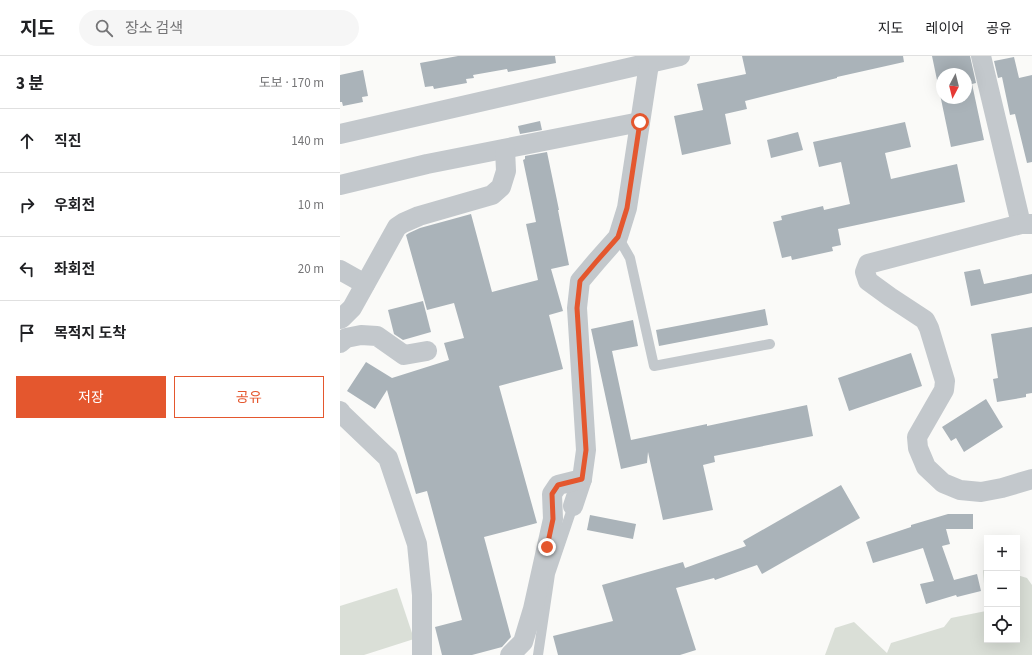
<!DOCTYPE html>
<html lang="ko">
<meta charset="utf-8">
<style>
body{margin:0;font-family:"Source Sans 3","Noto Sans KR",sans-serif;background:#f6f6f6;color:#202124}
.controls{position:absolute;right:12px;bottom:12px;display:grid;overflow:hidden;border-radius:0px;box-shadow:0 4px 16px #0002}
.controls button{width:36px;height:36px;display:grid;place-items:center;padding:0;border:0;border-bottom:1px solid #e0e0e0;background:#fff;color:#202124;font:20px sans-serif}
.compass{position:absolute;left:596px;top:12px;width:36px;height:36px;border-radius:50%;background:#fff;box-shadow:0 4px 16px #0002;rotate:187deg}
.stop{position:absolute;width:12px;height:12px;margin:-9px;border:3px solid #e4572e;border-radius:50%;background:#fff}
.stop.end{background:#e4572e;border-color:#fff;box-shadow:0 1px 4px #0008}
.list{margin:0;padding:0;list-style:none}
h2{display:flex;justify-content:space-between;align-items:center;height:52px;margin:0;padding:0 16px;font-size:17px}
h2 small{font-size:13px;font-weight:400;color:#757577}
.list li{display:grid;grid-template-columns:26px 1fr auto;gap:12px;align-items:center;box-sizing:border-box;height:64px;padding:0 16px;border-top:1px solid #e0e0e0}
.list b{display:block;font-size:15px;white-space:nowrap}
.list em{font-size:13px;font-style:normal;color:#757577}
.actions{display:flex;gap:8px;padding:12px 16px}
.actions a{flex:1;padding:9px 0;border:1px solid #e4572e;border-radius:0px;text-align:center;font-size:14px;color:#e4572e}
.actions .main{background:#e4572e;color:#fff}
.icon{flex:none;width:22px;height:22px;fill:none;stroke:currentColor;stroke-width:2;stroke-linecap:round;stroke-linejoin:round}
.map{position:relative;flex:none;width:692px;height:599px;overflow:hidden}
header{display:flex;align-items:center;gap:24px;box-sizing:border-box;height:56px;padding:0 20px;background:#fff;border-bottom:1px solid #e0e0e0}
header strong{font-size:19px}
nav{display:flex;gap:22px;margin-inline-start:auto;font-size:14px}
.search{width:280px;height:36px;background:#f6f6f6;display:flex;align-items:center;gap:10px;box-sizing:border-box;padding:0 14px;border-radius:22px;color:#757577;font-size:15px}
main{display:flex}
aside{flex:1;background:#fff}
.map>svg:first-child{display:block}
</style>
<header>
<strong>지도</strong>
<div class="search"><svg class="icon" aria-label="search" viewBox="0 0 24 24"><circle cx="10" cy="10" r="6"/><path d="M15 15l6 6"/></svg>장소 검색</div>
<nav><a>지도</a><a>레이어</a><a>공유</a></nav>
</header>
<main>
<aside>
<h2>3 분<small>도보 · 170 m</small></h2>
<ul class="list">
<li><svg class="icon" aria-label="ahead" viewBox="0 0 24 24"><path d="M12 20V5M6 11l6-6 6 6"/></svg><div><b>직진</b></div><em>140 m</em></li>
<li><svg class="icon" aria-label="right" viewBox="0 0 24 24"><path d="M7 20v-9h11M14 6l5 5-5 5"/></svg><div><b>우회전</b></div><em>10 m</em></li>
<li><svg class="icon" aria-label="left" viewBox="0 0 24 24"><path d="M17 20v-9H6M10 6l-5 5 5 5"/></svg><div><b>좌회전</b></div><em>20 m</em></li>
<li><svg class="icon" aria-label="arrive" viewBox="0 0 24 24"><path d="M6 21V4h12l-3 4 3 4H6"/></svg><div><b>목적지 도착</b></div></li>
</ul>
<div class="actions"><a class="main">저장</a><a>공유</a></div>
</aside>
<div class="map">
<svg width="692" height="599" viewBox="0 0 692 599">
<rect width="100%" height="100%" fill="#fafaf8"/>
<g fill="#dadfd7">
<path d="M643,514L647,515V584H677V519L687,522L692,529V599H485L495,572L514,566L547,597L551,587L604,571L611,562L646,555Z"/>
<path d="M57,532L74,583L24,599H0V550Z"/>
</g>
<g fill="#aab3b9" fill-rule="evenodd">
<path d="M118,0H215L216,7L168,16L167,13L133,19L134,22L126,23L127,27L94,33L93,30L85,31L80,7Z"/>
<path d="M402,0H563L564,6L497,21V22L405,45L407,53L385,58L391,88L342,99L334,60L363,54L357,28L406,18Z"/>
<path d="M592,0H630L636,27L632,28L644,84L611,91ZM602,18H626V42H602Z"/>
<path d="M674,1L679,22L692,19V106L687,107L675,58L670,59L662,21L658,22L654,5Z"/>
<path d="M23,14L28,40L22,41L23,46L3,50L2,46H0V19Z"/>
<path d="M200,65L202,74L180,78L178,70Z"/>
<path d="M565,66L571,91L545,97L551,123L617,108L625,146L498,173L501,189L492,191L493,195L452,204L451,200L442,202L433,166L442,164L441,160L483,150L484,154L510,148L501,106L479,111L473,86Z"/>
<path d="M458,76L463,94L431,102L427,84Z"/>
<path d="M207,96L219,154H218L229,209L211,213L223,255L209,259L223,313L159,330L197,467L144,481L171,581L162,591L132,599H102L95,571L122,564L87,435L76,438L47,334L35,353L7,335L26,306L52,322L109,304L104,287L124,282L114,247L87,254L66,179L69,177L80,172L131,158L152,236L198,224L186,168L196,166L183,104L185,103V100Z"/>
<path d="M640,213L644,228L692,218V237L631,250L624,216Z"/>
<path d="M83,245L91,276L63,284L54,278L48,254Z"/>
<path d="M425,253L428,269L319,290L316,274Z"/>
<path d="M293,264L298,290L272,295L291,384L367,368V370L467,349L473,380L374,400L375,406L363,409L373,454L323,464L308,396L307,407L281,413L251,273Z"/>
<path d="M692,271V337L686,338V341L657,346L653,323L658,322L651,278Z"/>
<path d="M571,297L582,330L509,355L498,322Z"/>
<path d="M646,343L663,371L624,396L616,382L611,385L602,371Z"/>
<path d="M501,429L520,462L422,518L417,509L375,524L374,522L336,532L356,594L340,599H218L213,580L273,565L262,529L343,506L345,512L406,490L403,485Z"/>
<path d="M608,458H633V473H606L610,488L602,490L614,524L637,518L641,535L617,541L616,539L586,548L580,528L594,525L583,492L533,507L526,486L571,471V469Z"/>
<path d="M250,459L296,468L293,483L247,474Z"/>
</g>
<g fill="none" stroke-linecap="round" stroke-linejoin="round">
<g stroke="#c3c8cc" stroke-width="10">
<path d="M278,181L290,202L314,310L430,288"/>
<path d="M198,599L210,518L233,450"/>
</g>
<g stroke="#c3c8cc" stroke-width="20">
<path d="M641,0L681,168"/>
<path d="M0,78L340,0"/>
<path d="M0,129L87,108L300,66"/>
<path d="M692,168H681L528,208L525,216L528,225L550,241L585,264L589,272L605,325L604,334L577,381L578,392L586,411L603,427L620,434L641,436L662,432L692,423"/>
<path d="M0,214L25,228"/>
<path d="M0,263L2,262L12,252L57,171L63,167L79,160L152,139L161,131L166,115L165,93"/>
<path d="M0,287L6,282L21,279L37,280L64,299L87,295"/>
<path d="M0,355L2,358L48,402L77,488L82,539V599"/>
<path d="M233,450L242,423L246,394L237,252L240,225L256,206L278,181L287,152L309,8"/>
<path d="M170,599L183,586L193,553L213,463L212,438L218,429L242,423"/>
</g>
</g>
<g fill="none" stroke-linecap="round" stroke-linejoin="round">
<path stroke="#e4572e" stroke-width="5" d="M207,491L213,463L212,438L218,429L242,423L246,394L237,252L240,225L256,206L278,181L287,152L300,66"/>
</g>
</svg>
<div class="controls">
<button>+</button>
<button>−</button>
<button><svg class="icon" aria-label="locate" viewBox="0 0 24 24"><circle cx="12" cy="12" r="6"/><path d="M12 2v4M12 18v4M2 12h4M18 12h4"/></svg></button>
</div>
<svg class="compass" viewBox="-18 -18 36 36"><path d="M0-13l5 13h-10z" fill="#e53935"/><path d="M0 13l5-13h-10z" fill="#757577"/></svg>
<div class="stop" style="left:300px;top:66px"></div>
<div class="stop end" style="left:207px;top:491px"></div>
</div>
</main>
